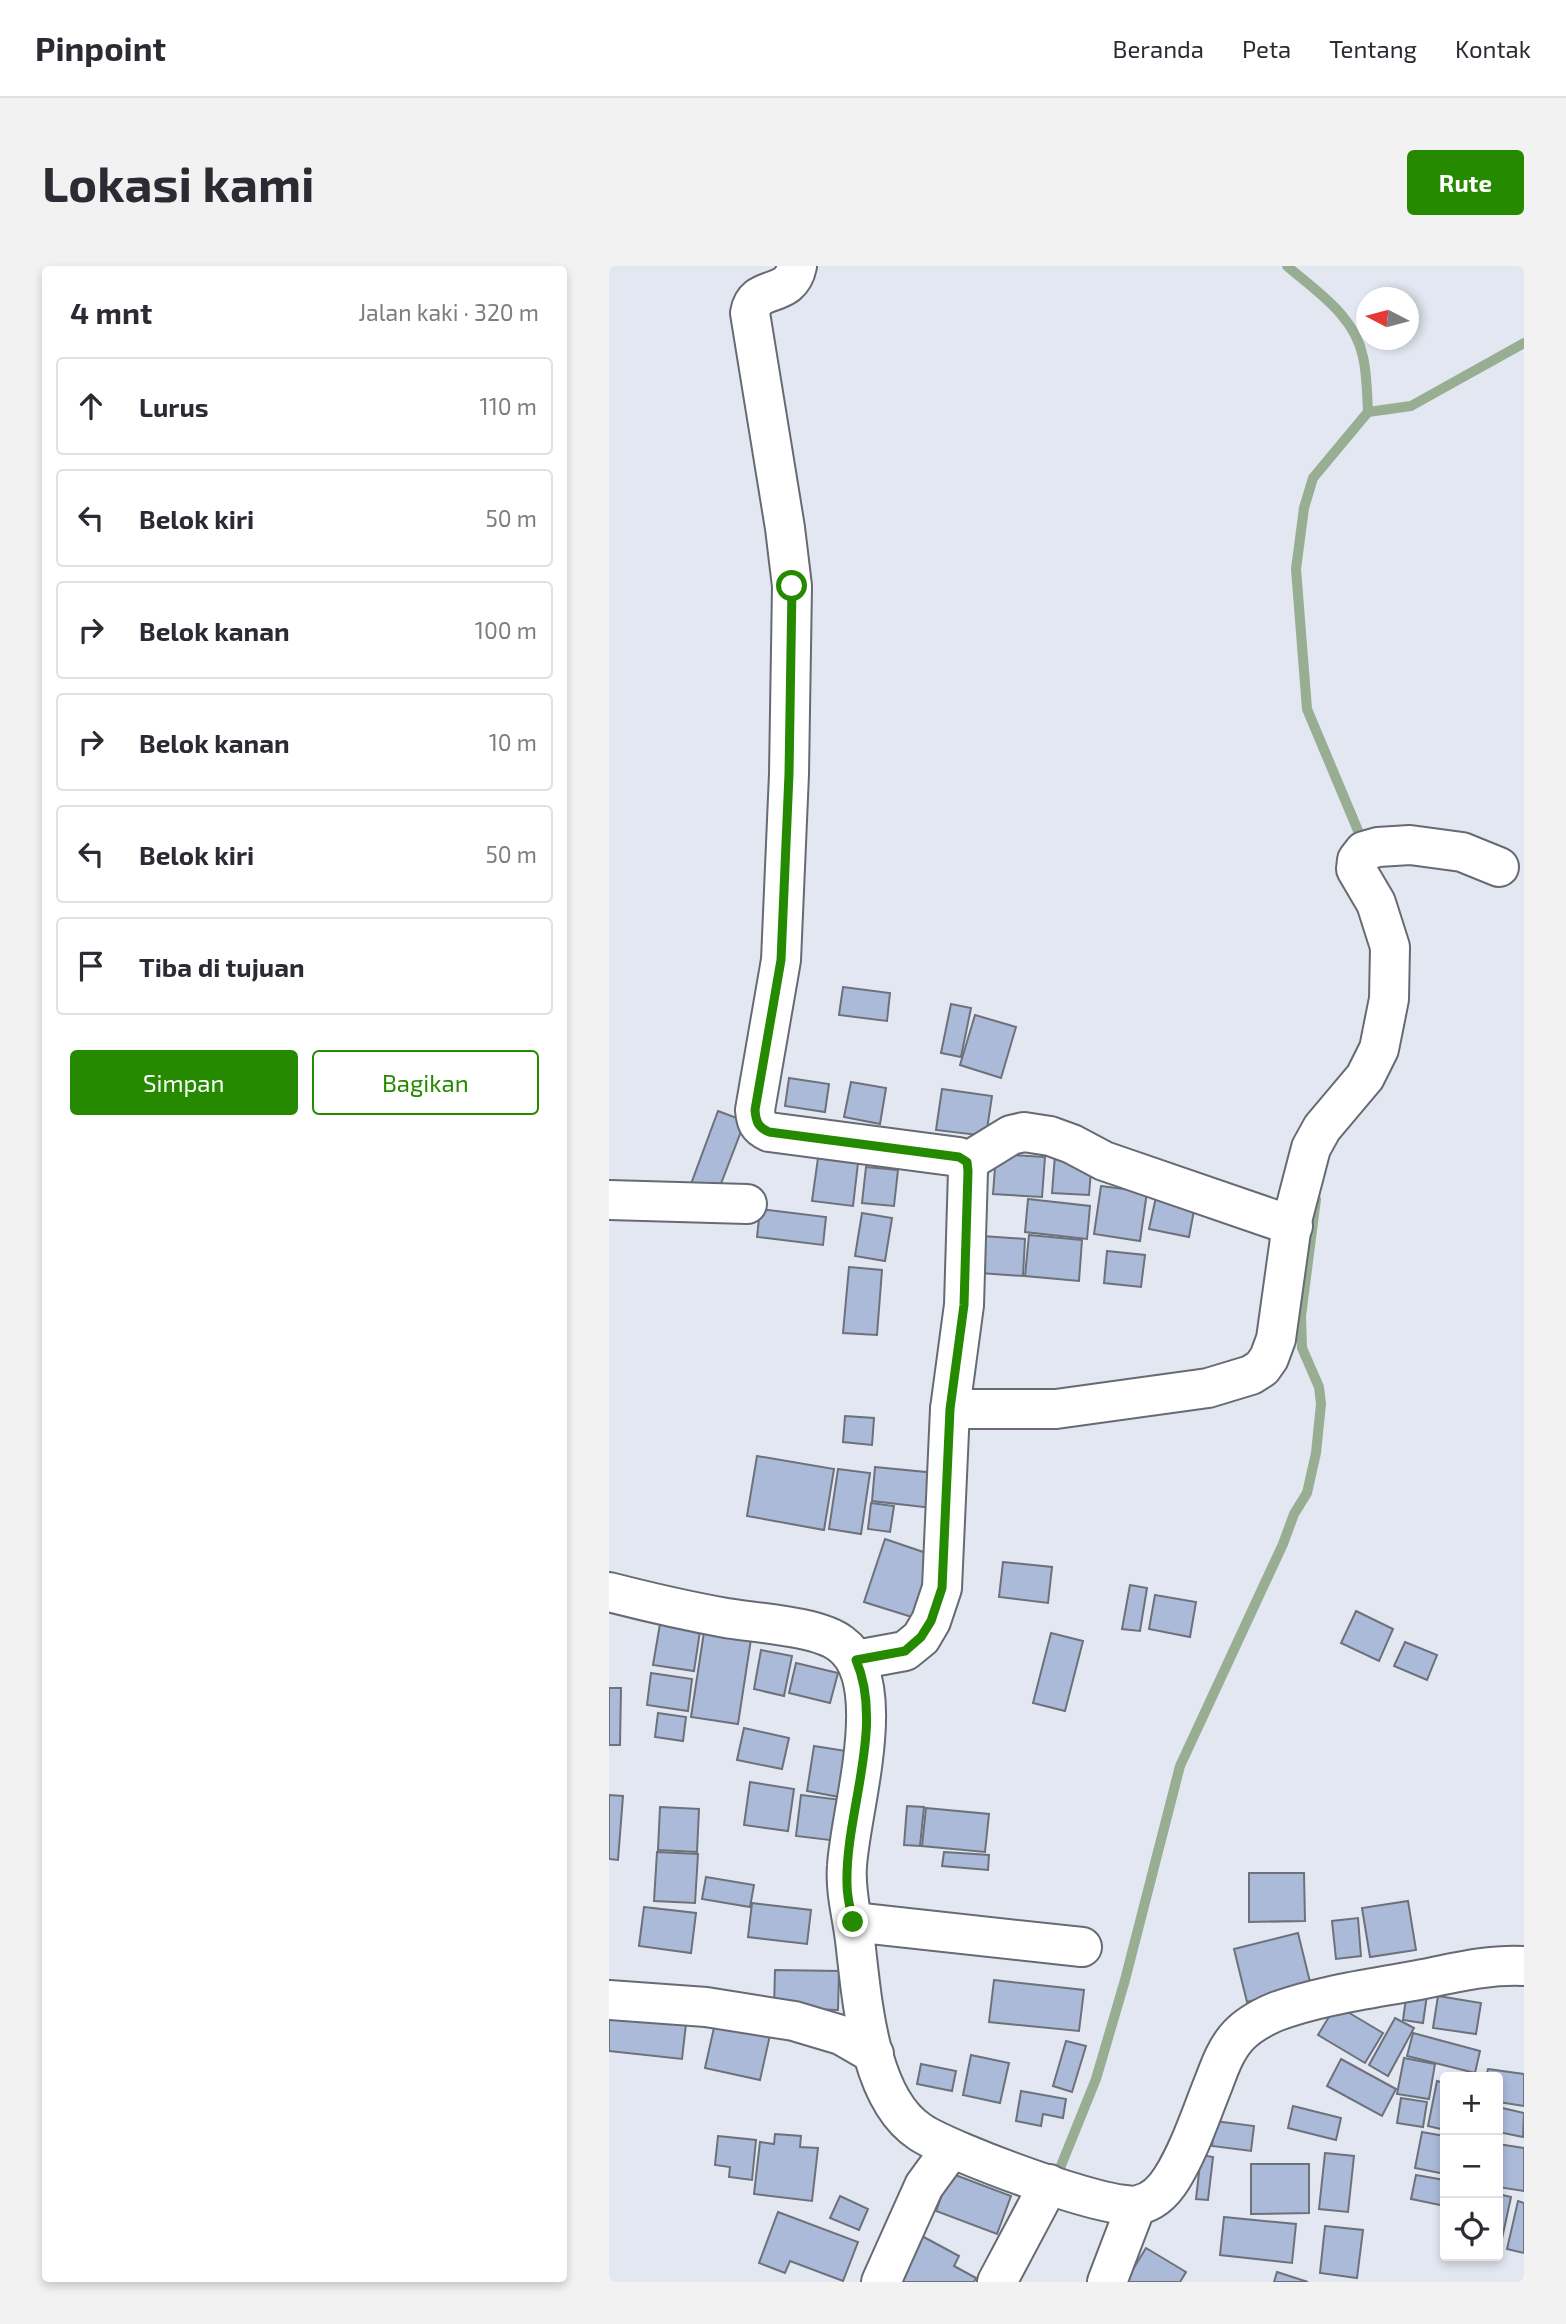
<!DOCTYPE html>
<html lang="id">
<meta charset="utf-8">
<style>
body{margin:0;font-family:"Exo 2",sans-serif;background:#f2f2f3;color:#2b2b33}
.controls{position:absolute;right:21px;bottom:21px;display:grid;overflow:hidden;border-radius:7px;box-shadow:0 4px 10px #0003}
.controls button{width:63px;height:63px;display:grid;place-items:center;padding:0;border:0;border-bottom:2px solid #e1e1e2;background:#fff;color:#2b2b33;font:35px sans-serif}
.compass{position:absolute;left:747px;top:21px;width:63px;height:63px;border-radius:50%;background:#fff;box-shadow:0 4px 10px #0003;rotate:276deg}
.stop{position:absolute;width:21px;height:21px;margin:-16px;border:5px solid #268a00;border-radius:50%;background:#fff}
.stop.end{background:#268a00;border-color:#fff;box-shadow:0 2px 7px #0008}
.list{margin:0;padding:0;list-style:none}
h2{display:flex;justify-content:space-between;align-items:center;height:91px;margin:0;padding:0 28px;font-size:30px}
h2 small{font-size:23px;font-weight:400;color:#7c7c81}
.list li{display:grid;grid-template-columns:46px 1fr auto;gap:21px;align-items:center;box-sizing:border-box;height:98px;margin:0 14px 14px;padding:0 14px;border:2px solid #e1e1e2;border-radius:7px}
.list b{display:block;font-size:26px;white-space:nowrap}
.list em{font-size:23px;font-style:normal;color:#7c7c81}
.actions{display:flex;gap:14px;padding:21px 28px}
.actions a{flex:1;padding:16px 0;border:2px solid #268a00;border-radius:7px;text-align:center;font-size:24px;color:#268a00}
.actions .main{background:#268a00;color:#fff}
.icon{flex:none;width:38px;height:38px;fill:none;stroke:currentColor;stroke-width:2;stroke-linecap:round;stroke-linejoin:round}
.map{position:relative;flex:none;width:915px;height:2016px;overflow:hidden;border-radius:7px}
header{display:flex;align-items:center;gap:42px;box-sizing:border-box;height:98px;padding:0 35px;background:#fff;border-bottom:2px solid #e1e1e2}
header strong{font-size:33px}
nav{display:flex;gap:38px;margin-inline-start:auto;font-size:24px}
.intro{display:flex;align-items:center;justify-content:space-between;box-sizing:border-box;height:168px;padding:0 42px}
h1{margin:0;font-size:49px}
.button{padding:18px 32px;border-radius:7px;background:#268a00;color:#fff;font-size:24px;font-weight:700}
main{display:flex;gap:42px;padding:0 42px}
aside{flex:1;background:#fff;border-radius:7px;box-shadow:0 4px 10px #0003}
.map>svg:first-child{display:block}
</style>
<header>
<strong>Pinpoint</strong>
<nav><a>Beranda</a><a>Peta</a><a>Tentang</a><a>Kontak</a></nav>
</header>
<div class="intro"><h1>Lokasi kami</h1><a class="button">Rute</a></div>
<main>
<aside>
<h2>4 mnt<small>Jalan kaki · 320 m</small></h2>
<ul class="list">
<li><svg class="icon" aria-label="ahead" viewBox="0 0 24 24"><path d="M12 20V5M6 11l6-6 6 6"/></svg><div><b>Lurus</b></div><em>110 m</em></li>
<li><svg class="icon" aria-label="left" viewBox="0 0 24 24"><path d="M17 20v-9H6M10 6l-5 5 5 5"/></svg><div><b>Belok kiri</b></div><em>50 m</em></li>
<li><svg class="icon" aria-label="right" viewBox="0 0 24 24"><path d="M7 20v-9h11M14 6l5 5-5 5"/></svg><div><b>Belok kanan</b></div><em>100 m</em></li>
<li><svg class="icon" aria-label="right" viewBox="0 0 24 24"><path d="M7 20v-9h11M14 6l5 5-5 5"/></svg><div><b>Belok kanan</b></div><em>10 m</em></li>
<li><svg class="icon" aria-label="left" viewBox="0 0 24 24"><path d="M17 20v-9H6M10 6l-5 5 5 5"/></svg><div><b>Belok kiri</b></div><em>50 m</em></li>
<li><svg class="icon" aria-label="arrive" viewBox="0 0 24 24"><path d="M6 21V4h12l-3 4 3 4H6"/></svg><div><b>Tiba di tujuan</b></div></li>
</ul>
<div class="actions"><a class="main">Simpan</a><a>Bagikan</a></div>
</aside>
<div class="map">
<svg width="915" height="2016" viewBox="0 0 915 2016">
<rect width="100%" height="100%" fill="#e2e7f1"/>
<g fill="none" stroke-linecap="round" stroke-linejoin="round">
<g stroke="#97ae92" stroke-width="10">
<path d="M678,0C708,26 746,50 754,91C758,108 758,128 759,146L704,212L695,242L687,303L698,443L755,579"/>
<path d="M759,146L802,140L915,77"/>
<path d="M447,1912L487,1813L516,1714L571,1500L674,1278L685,1248L698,1227L707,1187L712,1138L710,1121L693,1082L692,1050L707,933"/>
</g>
</g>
<g fill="#abbad9" stroke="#6c717a" stroke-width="2">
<path d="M234,721L281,727L278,755L230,749Z"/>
<path d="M342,738L362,742L352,791L332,787Z"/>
<path d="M366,749L407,761L392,812L351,799Z"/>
<path d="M180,812L220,818L216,846L176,840Z"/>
<path d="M242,816L277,822L271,858L235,851Z"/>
<path d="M333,823L383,830L377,870L327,864Z"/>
<path d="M109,845L136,855L108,928L82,918Z"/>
<path d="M387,888L436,891L433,931L384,928Z"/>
<path d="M446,889L483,892L480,929L443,927Z"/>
<path d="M209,892L249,897L244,940L203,935Z"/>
<path d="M257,901L289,904L285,940L253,937Z"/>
<path d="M492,920L538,926L531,975L485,968Z"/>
<path d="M547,931L586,939L580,971L540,963Z"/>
<path d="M419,933L481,940L478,973L416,966Z"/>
<path d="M151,943L217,951L214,979L148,971Z"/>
<path d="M253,947L283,952L276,995L246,990Z"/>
<path d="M359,969L416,973L414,1010L357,1006Z"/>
<path d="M420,969L473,974L470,1015L416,1010Z"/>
<path d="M498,985L536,989L532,1021L495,1017Z"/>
<path d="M240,1001L273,1004L268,1069L234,1067Z"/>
<path d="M236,1150L265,1152L263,1179L234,1176Z"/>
<path d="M148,1190L225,1203L215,1264L138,1250Z"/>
<path d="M266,1201L327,1207L323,1242L263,1235Z"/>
<path d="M229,1203L261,1207L252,1268L220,1263Z"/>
<path d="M262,1237L285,1240L281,1266L259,1263Z"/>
<path d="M276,1273L326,1290L306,1352L255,1336Z"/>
<path d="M394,1296L443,1301L439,1337L390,1331Z"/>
<path d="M521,1319L538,1322L531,1365L513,1363Z"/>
<path d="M546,1329L587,1336L581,1371L540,1363Z"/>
<path d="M747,1345L784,1363L770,1395L732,1377Z"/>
<path d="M51,1358L91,1365L85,1405L44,1399Z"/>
<path d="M95,1366L142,1373L129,1458L82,1451Z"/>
<path d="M442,1367L474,1375L456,1445L424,1437Z"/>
<path d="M796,1376L828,1389L818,1414L785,1400Z"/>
<path d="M152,1384L183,1390L175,1430L145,1423Z"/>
<path d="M187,1397L229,1407L221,1437L180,1427Z"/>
<path d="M42,1407L83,1413L79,1445L38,1439Z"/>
<path d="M0,1422H12L11,1479H0Z"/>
<path d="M49,1447L77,1451L74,1475L46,1471Z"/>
<path d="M135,1462L180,1472L173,1503L128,1494Z"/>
<path d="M205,1480L237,1485L230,1531L198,1525Z"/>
<path d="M141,1516L185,1523L179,1565L135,1559Z"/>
<path d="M0,1529L14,1530L9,1594L0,1593Z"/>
<path d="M192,1529L233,1534L229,1575L187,1570Z"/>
<path d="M298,1540L315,1541L311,1580L295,1579Z"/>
<path d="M51,1541L90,1543L88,1586L49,1584Z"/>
<path d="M317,1542L380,1548L376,1586L313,1580Z"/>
<path d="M48,1586L89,1588L86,1637L45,1635Z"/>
<path d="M335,1586L380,1589L379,1604L333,1600Z"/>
<path d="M640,1607H695L696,1655L640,1656Z"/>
<path d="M97,1611L145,1619L141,1641L93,1633Z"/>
<path d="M799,1635L807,1684L761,1691L753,1642Z"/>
<path d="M143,1637L202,1644L198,1678L139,1671Z"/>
<path d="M35,1641L87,1647L82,1687L30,1680Z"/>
<path d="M749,1652L752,1690L727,1693L723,1655Z"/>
<path d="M689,1667L702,1720L638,1736L625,1683Z"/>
<path d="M166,1704L230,1705L229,1744L165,1742Z"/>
<path d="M385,1714L475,1724L470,1765L380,1756Z"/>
<path d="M798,1725L818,1729L814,1757L794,1754Z"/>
<path d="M829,1730L872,1737L867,1768L824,1762Z"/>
<path d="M0,1739L78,1749L73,1793L0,1785Z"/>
<path d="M727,1739L774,1767L756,1797L709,1769Z"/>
<path d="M108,1748L163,1760L151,1814L96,1802Z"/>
<path d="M786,1752L805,1762L779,1810L760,1799Z"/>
<path d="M804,1767L871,1785L866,1807L798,1790Z"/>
<path d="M457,1775L477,1780L463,1826L444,1820Z"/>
<path d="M362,1789L400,1797L391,1837L354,1829Z"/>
<path d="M795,1792L826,1798L820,1833L788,1828Z"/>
<path d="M732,1793L787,1823L773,1850L718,1820Z"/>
<path d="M312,1798L347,1805L343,1825L308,1818Z"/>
<path d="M879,1803L915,1808V1840L889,1836V1811H877Z"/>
<path d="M828,1815L836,1817V1864L819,1860Z"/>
<path d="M412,1825L457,1833L454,1852L434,1848L432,1860L407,1855Z"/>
<path d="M792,1832L818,1836L814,1861L788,1857Z"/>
<path d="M684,1840L732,1852L727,1874L679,1862Z"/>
<path d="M889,1841L915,1847L914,1871L889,1866Z"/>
<path d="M606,1855L645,1860L642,1885L603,1880Z"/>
<path d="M813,1866L836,1870V1908L806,1902Z"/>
<path d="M166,1868L192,1870L191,1881L209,1882L203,1935L145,1928L151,1876L165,1878Z"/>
<path d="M109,1870L147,1874L143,1914L120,1911L121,1901L106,1899Z"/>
<path d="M889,1878L915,1882V1925L889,1921Z"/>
<path d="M716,1887L745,1890L739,1946L710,1943Z"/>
<path d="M592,1889L604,1891L599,1934L587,1933Z"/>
<path d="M642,1898H700V1947L642,1948Z"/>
<path d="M341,1907L402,1930L388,1968L327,1945Z"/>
<path d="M807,1909L836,1914V1940L802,1933Z"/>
<path d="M889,1928L902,1931L891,1982L889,1981Z"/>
<path d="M231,1930L259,1943L250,1964L221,1952Z"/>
<path d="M909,1935L915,1937V1987L898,1983Z"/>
<path d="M169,1946L249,1976L234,2015L181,1995L176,2007L150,1997Z"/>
<path d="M615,1951L687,1958L683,1997L611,1989Z"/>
<path d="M716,1960L754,1964L748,2012L711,2007Z"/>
<path d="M311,1969L350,1990L345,2000L367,2012L365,2016H296L288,2011Z"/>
<path d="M537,1982L577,2006L571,2016H516Z"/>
<path d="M668,2006L699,2016H665Z"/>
</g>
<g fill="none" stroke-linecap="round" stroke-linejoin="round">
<defs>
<g id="minor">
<path d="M188,0C181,35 146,16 141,47L176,262L183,320L180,508L172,694L146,844C147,856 149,861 160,866L350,891L358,896L359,905L355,1039L341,1143L333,1322L322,1355L312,1372L296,1385L247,1394"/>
<path d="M358,896L402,869L415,866L441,870L463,878L495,895L684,960"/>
<path d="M0,934L138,938"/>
<path d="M341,1143H447L599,1122L642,1109L653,1102L660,1092L667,1073L684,951L702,882L713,862L756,811L770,783L780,733L781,681L767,637L747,603L748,594L755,585L769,581L801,579L853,586L890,601"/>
<path d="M0,1326C39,1336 78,1345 117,1352C147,1357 209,1360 232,1378C283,1415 241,1545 238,1600C236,1626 243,1649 246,1674C253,1732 259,1832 311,1866C339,1885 501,1946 529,1939C544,1936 555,1925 563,1912C581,1883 592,1848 605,1816C611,1800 617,1783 629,1770C639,1759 652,1752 666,1746C708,1730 760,1723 804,1715C841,1708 878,1698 915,1700"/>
<path d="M244,1656L473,1681"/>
<path d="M0,1734L97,1741L185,1755L232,1769L265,1788"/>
<path d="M272,2016L315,1920L342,1883"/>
<path d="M388,2016L440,1918"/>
<path d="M498,2016L527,1940"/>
</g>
</defs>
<use href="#minor" stroke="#666a73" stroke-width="42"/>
<use href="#minor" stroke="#fff" stroke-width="38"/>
</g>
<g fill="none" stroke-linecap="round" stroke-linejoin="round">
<path stroke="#268a00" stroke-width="9" d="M183,320L180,508L172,694L146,844C147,856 149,861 160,866L350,891L358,896L359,905L355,1039L341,1143L333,1322L322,1355L312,1371L296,1385L247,1394C276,1461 236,1547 238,1618C238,1631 241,1643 244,1656"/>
</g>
</svg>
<div class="controls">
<button>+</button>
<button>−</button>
<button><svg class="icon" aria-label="locate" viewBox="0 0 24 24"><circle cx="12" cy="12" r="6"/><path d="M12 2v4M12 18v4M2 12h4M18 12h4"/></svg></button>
</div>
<svg class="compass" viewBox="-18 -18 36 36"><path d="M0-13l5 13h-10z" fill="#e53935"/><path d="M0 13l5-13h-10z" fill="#7c7c81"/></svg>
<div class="stop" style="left:183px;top:320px"></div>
<div class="stop end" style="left:244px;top:1656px"></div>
</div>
</main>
